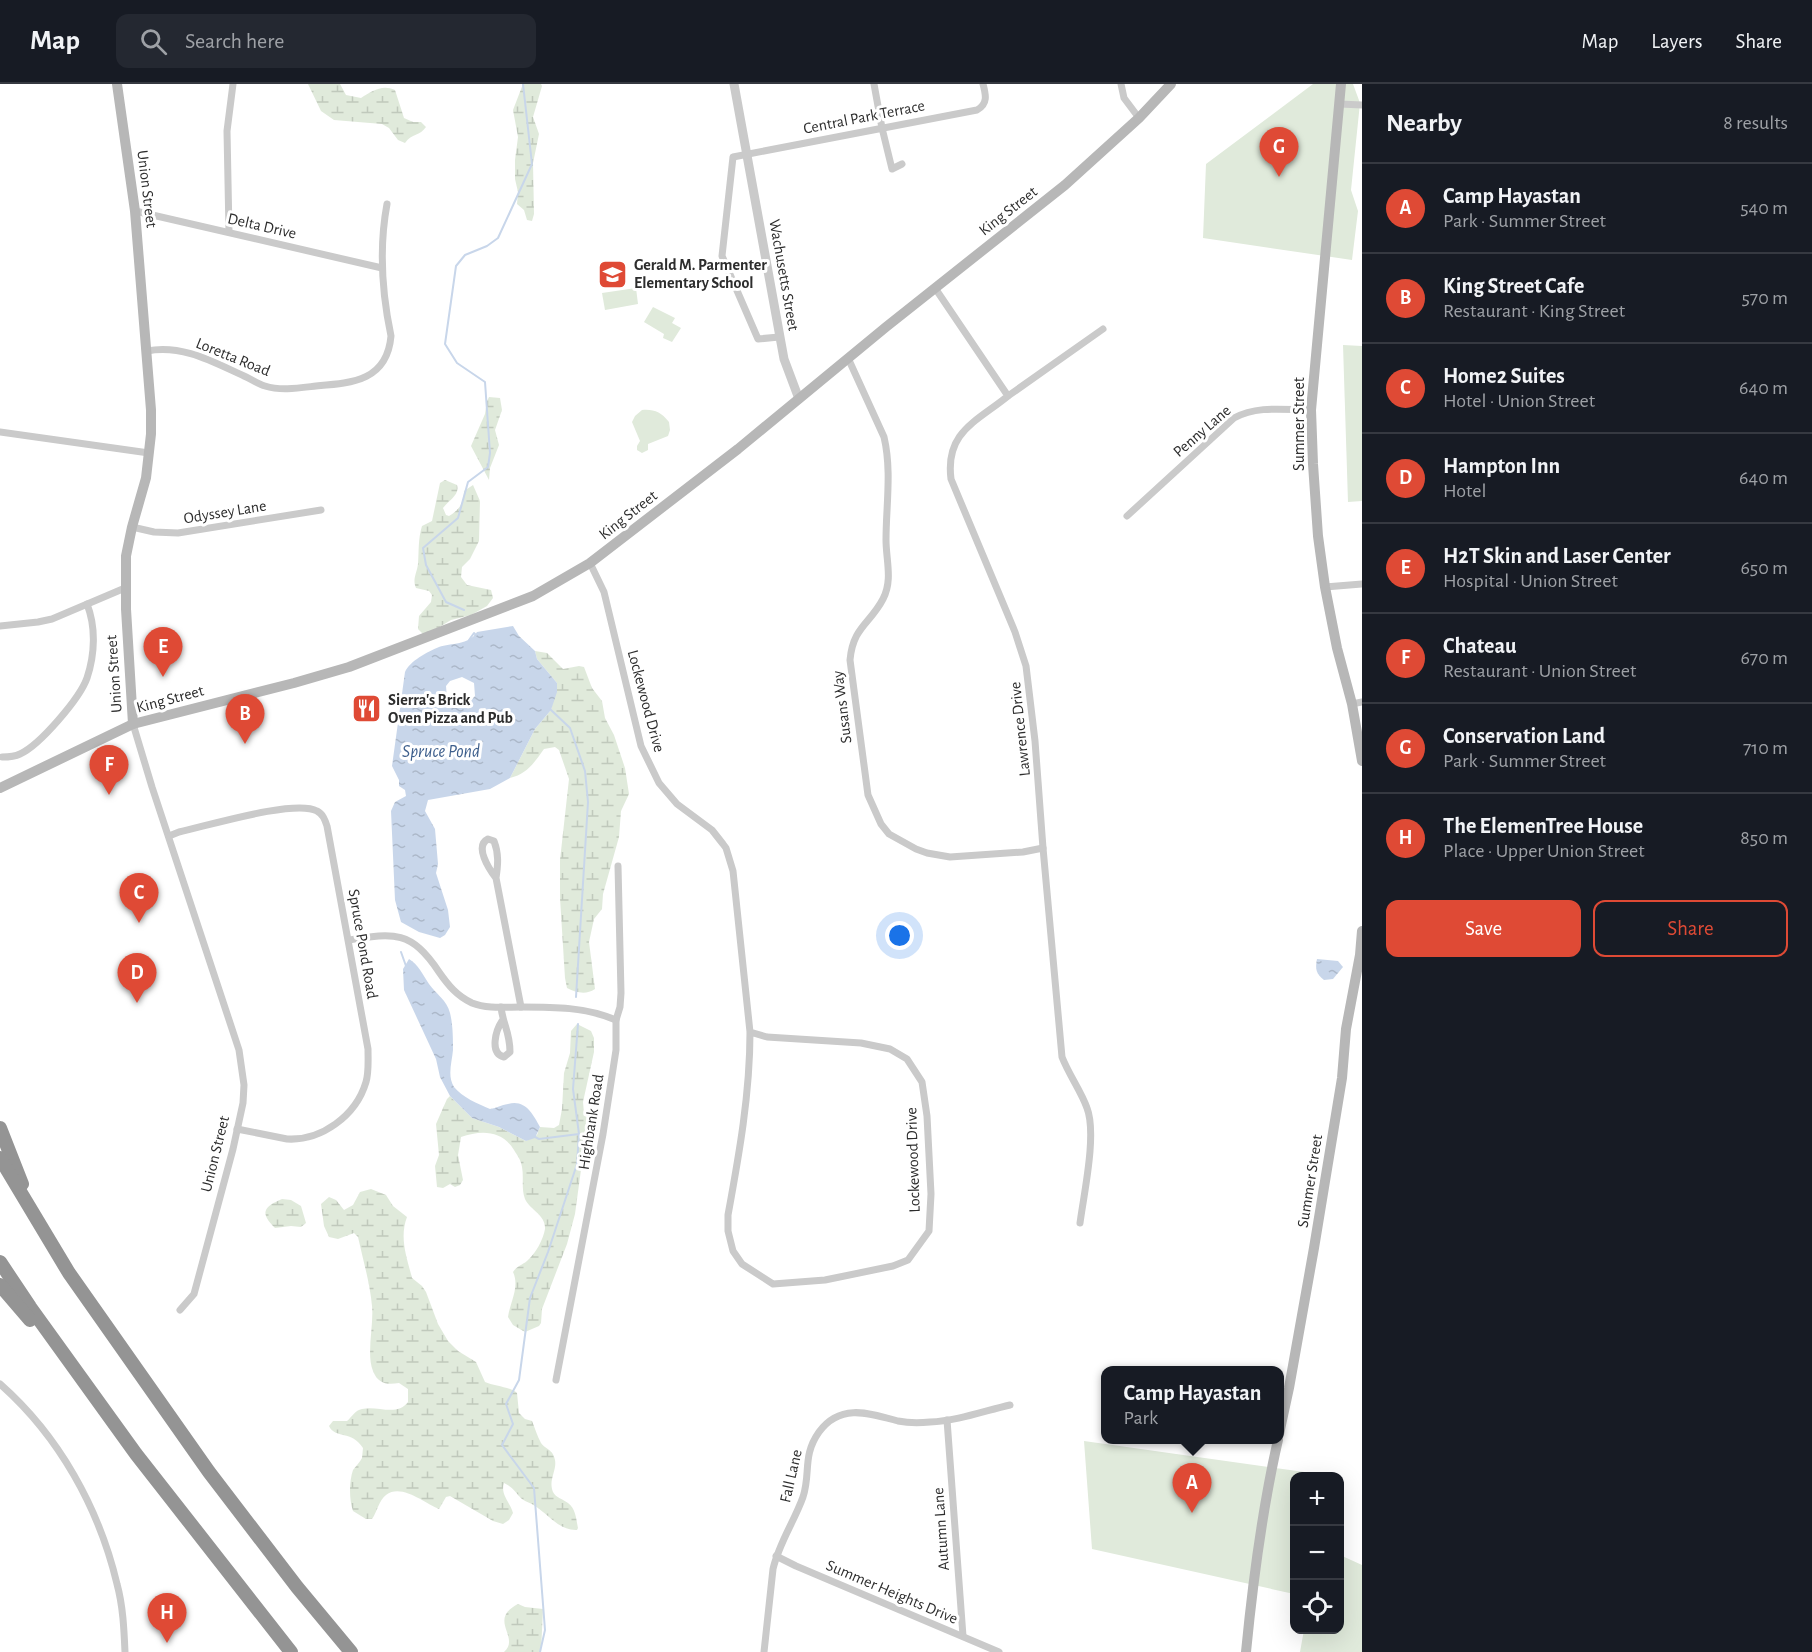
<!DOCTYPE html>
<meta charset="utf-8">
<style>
body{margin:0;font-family:"Alegreya Sans",sans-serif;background:#242831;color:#f1f3f6}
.controls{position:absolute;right:18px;bottom:18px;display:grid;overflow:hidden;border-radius:12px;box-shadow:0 6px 24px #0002}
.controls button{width:54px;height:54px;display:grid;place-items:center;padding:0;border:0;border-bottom:2px solid #363941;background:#171b24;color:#f1f3f6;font:30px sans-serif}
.you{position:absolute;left:900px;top:852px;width:21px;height:21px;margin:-15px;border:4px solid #fff;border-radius:50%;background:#1a73e8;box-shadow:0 0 0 9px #1a73e833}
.badge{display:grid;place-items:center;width:39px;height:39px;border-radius:50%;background:#df4a35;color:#fff;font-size:20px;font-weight:700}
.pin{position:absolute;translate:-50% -50px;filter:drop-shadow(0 2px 3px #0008)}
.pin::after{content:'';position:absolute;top:32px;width:21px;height:18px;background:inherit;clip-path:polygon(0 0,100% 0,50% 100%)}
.popup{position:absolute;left:1101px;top:1282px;width:183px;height:78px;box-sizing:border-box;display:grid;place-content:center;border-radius:12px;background:#171b24;filter:drop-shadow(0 2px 4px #0005);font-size:20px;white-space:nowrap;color:#9ea1a6}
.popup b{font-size:22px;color:#f1f3f6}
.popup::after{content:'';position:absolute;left:50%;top:100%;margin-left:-12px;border:12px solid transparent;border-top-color:#171b24}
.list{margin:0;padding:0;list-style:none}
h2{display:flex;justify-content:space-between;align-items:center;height:78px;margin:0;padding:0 24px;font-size:26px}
h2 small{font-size:20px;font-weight:400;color:#9ea1a6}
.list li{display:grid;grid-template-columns:39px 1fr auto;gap:18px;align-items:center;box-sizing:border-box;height:90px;padding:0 24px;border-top:2px solid #363941}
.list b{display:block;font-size:22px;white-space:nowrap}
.list p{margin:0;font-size:20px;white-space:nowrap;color:#9ea1a6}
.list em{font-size:20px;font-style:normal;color:#9ea1a6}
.actions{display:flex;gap:12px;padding:18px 24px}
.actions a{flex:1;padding:14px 0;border:2px solid #df4a35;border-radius:12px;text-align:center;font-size:21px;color:#df4a35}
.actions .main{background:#df4a35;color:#fff}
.icon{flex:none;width:33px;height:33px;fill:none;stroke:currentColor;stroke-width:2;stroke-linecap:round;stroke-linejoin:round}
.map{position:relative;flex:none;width:1362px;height:1568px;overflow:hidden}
header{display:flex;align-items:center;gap:36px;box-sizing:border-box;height:84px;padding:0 30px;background:#171b24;border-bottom:2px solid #363941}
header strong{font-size:28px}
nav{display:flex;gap:33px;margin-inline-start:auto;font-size:21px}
.search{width:420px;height:54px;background:#242831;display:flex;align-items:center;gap:15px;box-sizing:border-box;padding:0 21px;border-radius:12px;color:#9ea1a6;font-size:22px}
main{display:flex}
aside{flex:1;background:#171b24}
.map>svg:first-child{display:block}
</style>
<header>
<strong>Map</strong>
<div class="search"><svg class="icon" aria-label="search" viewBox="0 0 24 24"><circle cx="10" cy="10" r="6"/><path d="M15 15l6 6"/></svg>Search here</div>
<nav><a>Map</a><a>Layers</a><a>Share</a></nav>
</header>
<main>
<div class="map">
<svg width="1362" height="1568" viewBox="0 0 1362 1568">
<defs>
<pattern id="wetland-marsh" width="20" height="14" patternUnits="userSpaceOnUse" patternTransform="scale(1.5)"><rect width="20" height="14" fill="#e0eadb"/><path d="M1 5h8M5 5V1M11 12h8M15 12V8" fill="none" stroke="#c0c9bc"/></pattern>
<pattern id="water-ripples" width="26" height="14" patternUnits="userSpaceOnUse" patternTransform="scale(1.5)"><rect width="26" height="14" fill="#c8d6ea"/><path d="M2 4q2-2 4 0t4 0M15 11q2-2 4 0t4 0" fill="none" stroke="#acb8c9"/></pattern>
</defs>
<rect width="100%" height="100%" fill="#fff"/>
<g fill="#e0eadb">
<path d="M1313,0H1353L1360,19L1351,106L1358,127L1352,176L1203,154L1206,80Z"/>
<path d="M636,204L638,220L605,226L602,209Z"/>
<path d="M653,223L675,234L672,239L681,244L672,258L663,254L664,250L644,238Z"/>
<path d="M1343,261L1362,262V417L1348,418Z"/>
<path d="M642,326C654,325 661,328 669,338L670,346L668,352L648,360V366L642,369L637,366V362L640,357L632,338L635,332Z"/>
<path d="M1084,1357L1326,1391V1392H1294V1510L1092,1465Z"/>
<path d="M1340,1471L1362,1481V1568H1300L1304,1546H1340Z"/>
</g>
<g fill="url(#wetland-marsh)">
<path d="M308,0H340L346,11L361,14C372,7 382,0 395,6L404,34L413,38H421L426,43C420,52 412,49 405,59L398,56L389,44L382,40L334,36L321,27Z"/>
<path d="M523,0H541L542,2L533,33L539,50L533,79L534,130L532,137L527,136L524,126L517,120L518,108L515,95V76L518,53L513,26Z"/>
<path d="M489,313L500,314L502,326L495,346L499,361L490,384L489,396L471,362L485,330L487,317Z"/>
<path d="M445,396L457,401C460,411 449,416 443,424L446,431L449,432C459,426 464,419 464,407L473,401L480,417L479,457L470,475L462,483L461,493L467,501L491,506L493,514L487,522L471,531L451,536L428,550H423L418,545L419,532L431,518L432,511L429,507L416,504C412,495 417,489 418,480C419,467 418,455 422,442L432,437L440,399Z"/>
<path d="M535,567L547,569L563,585L579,582L584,583L592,604L602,617L605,634L614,651L625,684L629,710L621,727L619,753L603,810L602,825L594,835L589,858L595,905C586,911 577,909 567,904L565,894L560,814V776L569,695L559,666L555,663L544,665C534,679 527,690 510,694L535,645L551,626L557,599L537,575Z"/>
<path d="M577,940L591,947L594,954V968L583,1018L584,1029L587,1034L589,1046L583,1071L575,1130L567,1160L542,1225L541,1239L539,1242L525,1248L513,1241L508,1233C510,1218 520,1203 513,1188C517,1182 522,1181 527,1177C536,1169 543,1156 545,1145C546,1131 530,1126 525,1115C521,1104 524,1093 522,1083C521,1076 517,1071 514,1066C502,1046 481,1046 461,1053L458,1071L463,1096L460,1101L455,1103L450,1100L443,1104L437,1103L435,1082L439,1071L436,1040L447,1015L450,1012L472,1034L499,1043L526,1057L537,1051L540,1043L554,1044L559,1041L562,1025L564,989L570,969L571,947Z"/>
<path d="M371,1105L386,1111L393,1122L407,1133C399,1154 407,1174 412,1194L422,1202L426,1208L438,1240L448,1257L458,1267L476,1278L485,1298C494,1302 511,1303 517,1309L519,1329L525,1335L532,1337C535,1344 537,1352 541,1359C546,1366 553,1365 555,1376C557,1387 548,1396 553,1408C556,1414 563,1415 568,1419C576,1425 576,1435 578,1444L577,1446C560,1447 549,1431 535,1422C531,1419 526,1418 522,1415C516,1409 513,1403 504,1399C500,1410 510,1418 513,1429L509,1436L503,1440L493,1437L450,1412L446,1413L439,1425C425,1420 402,1399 386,1411C379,1416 377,1428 372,1435H366L353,1427C349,1416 349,1397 353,1386C356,1382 360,1378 362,1374L363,1364C352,1346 335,1355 329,1342L333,1337H347C352,1333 355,1326 362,1325C377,1321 397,1333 408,1318V1305L399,1299C387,1301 378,1300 373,1287C366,1270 374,1241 372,1222C370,1199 363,1176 358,1153L354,1149L338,1155L329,1153L324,1142L321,1120L329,1113L336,1116L344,1126L353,1121L360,1108Z"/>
<path d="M282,1115L291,1116L301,1122L306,1139L301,1143L291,1142L275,1144C260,1129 263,1123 282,1115Z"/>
<path d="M518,1520L525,1523L543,1525L541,1568H504C521,1553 487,1536 518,1520Z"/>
</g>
<g fill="url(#water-ripples)" fill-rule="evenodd">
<path d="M513,542L519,552L535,567L537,575L557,599V608L551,626L535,645L510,694L490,705L428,716L425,727L435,745L438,780L436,789L448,826L450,843L445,851L440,854L419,848L401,838L395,816L391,727L395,718L406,712L405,706L399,702V696L392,682L405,588C410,577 427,568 439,563C451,559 469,561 477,548ZM462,593L474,599L475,612L463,624H454L447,614L446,602L450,597Z"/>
<path d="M409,875C418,880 423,891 429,900C436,910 447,916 450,929C453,941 453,955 453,966C452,978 447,992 454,1003C462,1013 478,1020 490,1025C497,1024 501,1021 508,1020C525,1015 533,1030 540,1043L535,1054L526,1057L499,1043L472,1034L450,1012L440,993L436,975L404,906L403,885Z"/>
<path d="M1317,875L1338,877L1343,883L1333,895L1324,896C1316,890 1315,885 1317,875Z"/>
</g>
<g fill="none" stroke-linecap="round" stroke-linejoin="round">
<g stroke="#c8d6ea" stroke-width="2">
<path d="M464,526L446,518L426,481L423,464L458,434L468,398L488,383L490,369L485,298L457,279L445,260L456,182L465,171L487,162L498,154L532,80L523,0"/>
<path d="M469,556L474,549L476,551"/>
<path d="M550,625L570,644L585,687L588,718L576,913"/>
<path d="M401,868L406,882"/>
<path d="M535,1053L539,1055L579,1050"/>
<path d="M540,1568L545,1546L534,1404L502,1361L513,1340L506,1320L519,1296L530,1214L548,1168L577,1080L579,1050L573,1005L578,940"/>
</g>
<g stroke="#cacaca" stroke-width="7">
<path d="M874,0L882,44L892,85L902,80"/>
<path d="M1121,0L1124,14L1139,34"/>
<path d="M1340,20L1362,21"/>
<path d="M135,127L382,184"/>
<path d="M229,148L227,47L233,0"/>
<path d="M935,204L1008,312C976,338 945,348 951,395L1015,548L1026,582L1035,657L1043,764L1062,973C1069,991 1081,1007 1087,1024C1097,1050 1084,1109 1080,1139"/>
<path d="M779,253L758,255L722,172L733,73L977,26C988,20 986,11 983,0"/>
<path d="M147,267C182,260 213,278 244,292C251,295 258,300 265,302C281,307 299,304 316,302C352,299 387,297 391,252C382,209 379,163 387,120"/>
<path d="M848,274L884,353C892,387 886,422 886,456C886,476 893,496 883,515C870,540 853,543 850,576L868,711L881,740L889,750L916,765L927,769L950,773L1023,768L1043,764"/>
<path d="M1008,312L1103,245"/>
<path d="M0,348L149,369"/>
<path d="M1127,432L1234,334C1258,321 1285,326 1311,326"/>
<path d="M132,443L154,448L178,449L321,426"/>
<path d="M590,479L604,508L641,662L659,699L677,720L712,746L723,760L726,764L733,787L750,948C750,1010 739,1071 728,1131V1147L733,1167L742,1180L773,1200L825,1196L893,1182L908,1176L929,1147L931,1110L927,1032L922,998L907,975L890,965L861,959L767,953L750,948"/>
<path d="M1325,503L1362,500"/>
<path d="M0,542L38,538L52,535L125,504"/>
<path d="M1352,620L1362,618"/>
<path d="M133,640L152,703L239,966L244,1001L243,1019L233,1065L194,1210L180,1226"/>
<path d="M2,673C8,673 14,673 20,670C40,661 80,614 87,594C95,570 96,543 87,520"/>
<path d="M169,752L179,748C207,742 295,715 317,727C323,730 325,736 327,742L368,965C368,976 369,988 366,998C356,1032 321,1057 287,1055L237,1045"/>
<path d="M496,794C498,781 499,770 494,757L488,755C474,762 489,785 496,794L521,923"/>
<path d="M349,856C394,849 411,846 439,888C448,901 457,912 472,919C487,925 505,923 521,923C554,923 586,923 616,936"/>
<path d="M501,923C503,941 510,948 510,968L504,973C489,969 496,946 502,937"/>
<path d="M556,1296L603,1050L616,966V936L620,923L621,909L618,782"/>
<path d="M0,1300C59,1352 99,1424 117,1500C123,1522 124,1545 125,1568"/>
<path d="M947,1336L963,1552"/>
<path d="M776,1472L796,1482L999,1568"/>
<path d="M764,1568L773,1485C779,1459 794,1438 803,1413C811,1389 802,1372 819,1348C840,1319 869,1329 898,1337C908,1339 920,1339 930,1338C957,1337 984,1327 1010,1321"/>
</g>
<path stroke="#cacaca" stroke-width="9" d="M734,0L784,275L799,315"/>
<g stroke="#b7b7b7" stroke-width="10">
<path d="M117,0L135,127L151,326V350L146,394L132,443L126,472V525L133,640"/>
<path d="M1341,0L1311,326L1313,380L1318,452L1325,503L1337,564L1352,620L1362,677"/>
<path d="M0,704L133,640L294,599L349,583L533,512L590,479L738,365L886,243L1065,101L1139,34L1171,0"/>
<path d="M1279,1350L1289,1304L1314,1164L1342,994L1346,945L1360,871L1362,847"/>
<path d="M1246,1568C1253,1496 1262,1426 1278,1356"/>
</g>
<g stroke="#949494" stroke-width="14">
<path d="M0,1044L22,1100"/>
<path d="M0,1074L69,1189L209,1388L297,1503L351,1568"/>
<path d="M0,1178L30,1223L136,1370L291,1568"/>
<path d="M0,1201L30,1236"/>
</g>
</g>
<defs>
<symbol id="school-square" viewBox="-11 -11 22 22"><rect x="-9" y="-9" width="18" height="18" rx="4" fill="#df4a35" stroke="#fff"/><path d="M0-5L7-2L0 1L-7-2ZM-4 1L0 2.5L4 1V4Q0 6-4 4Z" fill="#fff"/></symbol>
<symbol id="restaurant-square" viewBox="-11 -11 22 22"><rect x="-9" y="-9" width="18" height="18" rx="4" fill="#df4a35" stroke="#fff"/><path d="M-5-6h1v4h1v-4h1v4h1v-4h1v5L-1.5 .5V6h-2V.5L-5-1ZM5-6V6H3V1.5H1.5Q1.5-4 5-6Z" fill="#fff"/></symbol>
</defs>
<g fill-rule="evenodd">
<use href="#school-square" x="596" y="174" width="33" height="33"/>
<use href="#restaurant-square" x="350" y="608" width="33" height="33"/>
</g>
<g text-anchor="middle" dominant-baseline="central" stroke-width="6" stroke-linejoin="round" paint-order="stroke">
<g font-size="16" fill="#2d2d2d" stroke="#fff">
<text transform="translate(864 33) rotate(-11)">Central Park Terrace</text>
<text transform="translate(147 105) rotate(83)">Union Street</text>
<text transform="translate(1008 127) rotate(-38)">King Street</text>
<text transform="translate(262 142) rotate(13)">Delta Drive</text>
<text transform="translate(784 191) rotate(80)">Wachusetts Street</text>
<text transform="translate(233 273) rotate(22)">Loretta Road</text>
<text transform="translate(1299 340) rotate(-90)">Summer Street</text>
<text transform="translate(1202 347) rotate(-41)">Penny Lane</text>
<text transform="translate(225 428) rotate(-9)">Odyssey Lane</text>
<text transform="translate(628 431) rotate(-38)">King Street</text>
<text transform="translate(114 590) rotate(-94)">Union Street</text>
<text transform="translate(170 615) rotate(-15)">King Street</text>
<text transform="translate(646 617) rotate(75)">Lockewood Drive</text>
<text transform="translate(842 623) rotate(-97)">Susans Way</text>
<text transform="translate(1020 645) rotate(-96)">Lawrence Drive</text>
<text transform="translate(363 860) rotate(80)">Spruce Pond Road</text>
<text transform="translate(591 1038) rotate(-81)">Highbank Road</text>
<text transform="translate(215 1070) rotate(-76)">Union Street</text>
<text transform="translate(913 1076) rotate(-92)">Lockewood Drive</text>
<text transform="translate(1310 1097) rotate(-81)">Summer Street</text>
<text transform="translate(791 1392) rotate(-77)">Fall Lane</text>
<text transform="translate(941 1445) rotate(-94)">Autumn Lane</text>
<text transform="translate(892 1508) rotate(23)">Summer Heights Drive</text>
</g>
<g font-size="16" font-weight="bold" fill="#2d2d2d" stroke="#fff" text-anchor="start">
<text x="634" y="181">Gerald M. Parmenter<tspan x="634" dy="18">Elementary School</tspan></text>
<text x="388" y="616">Sierra's Brick<tspan x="388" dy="18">Oven Pizza and Pub</tspan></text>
</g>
<g font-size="18" font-style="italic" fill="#3e5f8c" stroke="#fff">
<text x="441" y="668">Spruce Pond</text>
</g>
</g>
</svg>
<div class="controls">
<button>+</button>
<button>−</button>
<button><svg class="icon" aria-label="locate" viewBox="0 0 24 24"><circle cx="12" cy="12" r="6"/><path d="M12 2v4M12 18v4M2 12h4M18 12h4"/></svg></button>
</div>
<div class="you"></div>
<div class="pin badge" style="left:1192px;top:1429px">A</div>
<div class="popup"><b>Camp Hayastan</b>Park</div>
<div class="pin badge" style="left:245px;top:660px">B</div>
<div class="pin badge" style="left:139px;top:839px">C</div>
<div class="pin badge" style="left:137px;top:919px">D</div>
<div class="pin badge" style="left:163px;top:593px">E</div>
<div class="pin badge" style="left:109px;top:711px">F</div>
<div class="pin badge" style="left:1279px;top:93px">G</div>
<div class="pin badge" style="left:167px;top:1559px">H</div>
</div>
<aside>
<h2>Nearby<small>8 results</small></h2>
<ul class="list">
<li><span class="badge">A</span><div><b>Camp Hayastan</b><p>Park · Summer Street</p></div><em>540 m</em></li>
<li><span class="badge">B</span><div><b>King Street Cafe</b><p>Restaurant · King Street</p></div><em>570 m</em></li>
<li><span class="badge">C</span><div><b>Home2 Suites</b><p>Hotel · Union Street</p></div><em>640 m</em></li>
<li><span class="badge">D</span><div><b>Hampton Inn</b><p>Hotel</p></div><em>640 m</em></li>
<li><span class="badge">E</span><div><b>H2T Skin and Laser Center</b><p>Hospital · Union Street</p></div><em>650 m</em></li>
<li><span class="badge">F</span><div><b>Chateau</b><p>Restaurant · Union Street</p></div><em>670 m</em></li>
<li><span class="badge">G</span><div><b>Conservation Land</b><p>Park · Summer Street</p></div><em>710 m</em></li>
<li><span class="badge">H</span><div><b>The ElemenTree House</b><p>Place · Upper Union Street</p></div><em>850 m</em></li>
</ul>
<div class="actions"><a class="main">Save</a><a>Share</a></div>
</aside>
</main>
